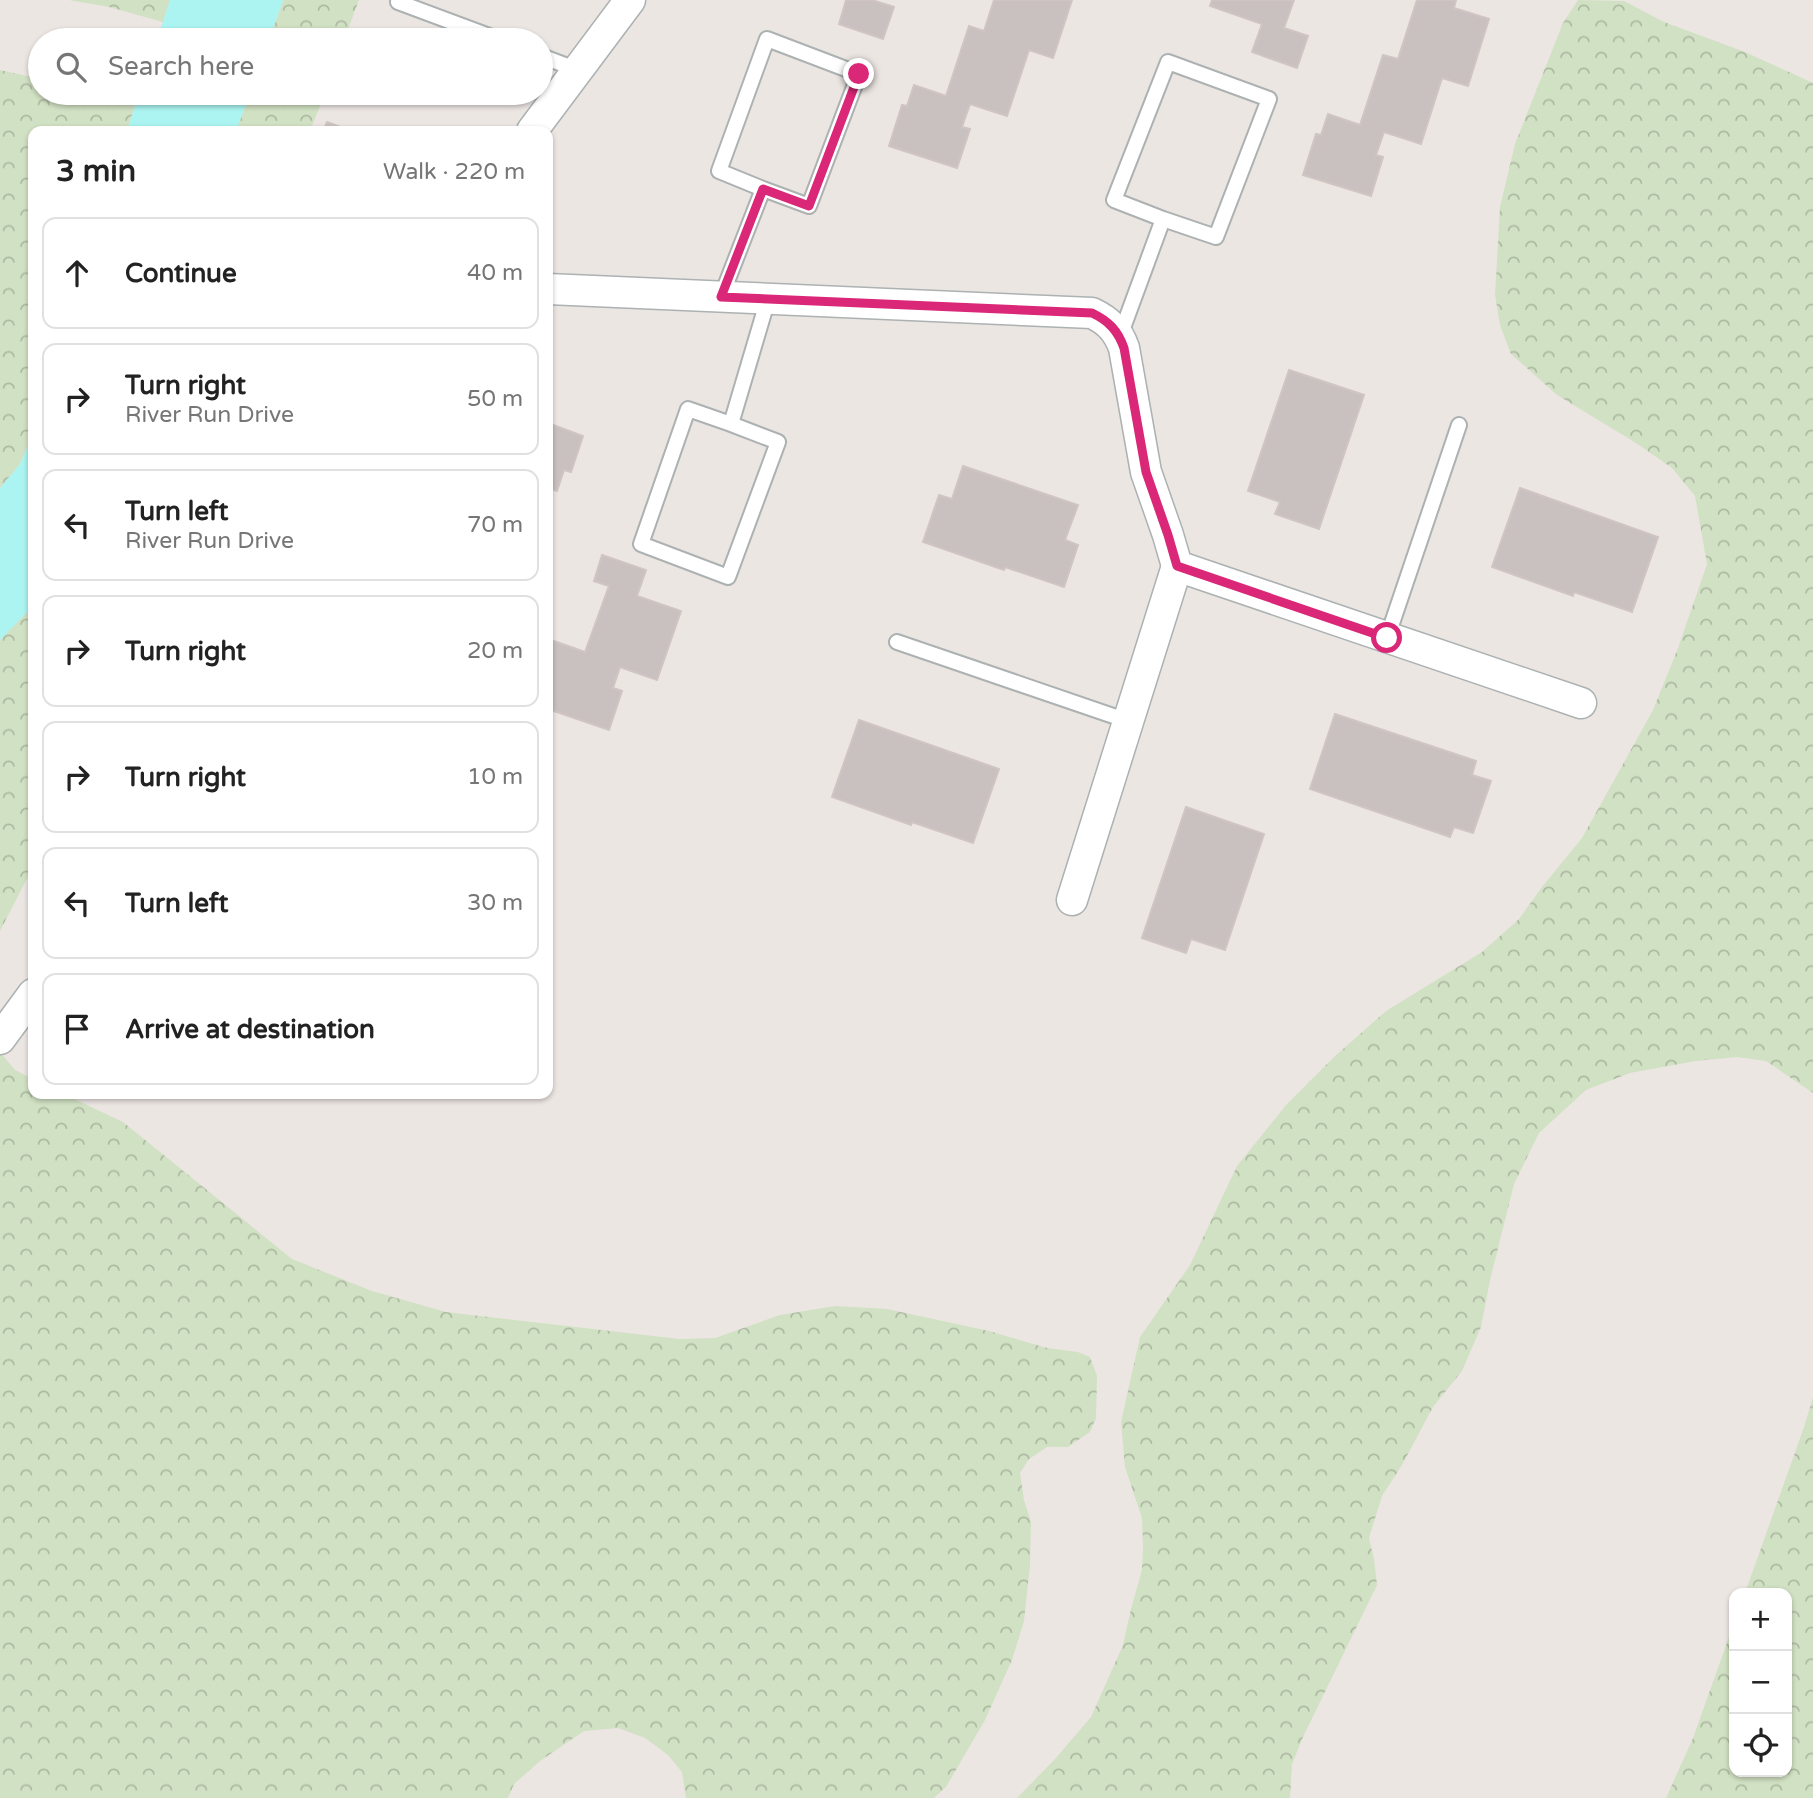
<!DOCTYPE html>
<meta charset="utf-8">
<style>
body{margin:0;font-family:"Varela Round",sans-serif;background:#f6f6f6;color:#222}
.controls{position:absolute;right:21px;bottom:21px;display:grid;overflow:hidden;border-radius:14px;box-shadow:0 2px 5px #0004}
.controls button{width:63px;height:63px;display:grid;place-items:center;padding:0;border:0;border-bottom:2px solid #e0e0e0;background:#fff;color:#222;font:35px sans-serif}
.stop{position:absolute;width:21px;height:21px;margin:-16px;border:5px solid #db2777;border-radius:50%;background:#fff}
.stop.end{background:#db2777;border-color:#fff;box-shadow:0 2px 7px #0008}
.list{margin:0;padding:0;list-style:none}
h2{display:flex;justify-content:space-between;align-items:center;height:91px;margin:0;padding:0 28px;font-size:30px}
h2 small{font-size:23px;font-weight:400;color:#767676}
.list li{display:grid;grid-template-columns:46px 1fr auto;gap:21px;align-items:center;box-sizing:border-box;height:112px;margin:0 14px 14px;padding:0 14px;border:2px solid #e0e0e0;border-radius:14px}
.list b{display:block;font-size:26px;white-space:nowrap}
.list p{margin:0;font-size:23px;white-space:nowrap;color:#767676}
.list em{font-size:23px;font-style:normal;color:#767676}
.icon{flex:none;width:38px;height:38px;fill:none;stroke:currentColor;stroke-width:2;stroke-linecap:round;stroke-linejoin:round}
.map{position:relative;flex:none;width:1813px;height:1798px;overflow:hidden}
.search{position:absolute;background:#fff;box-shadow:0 2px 5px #0004;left:28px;top:28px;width:525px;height:77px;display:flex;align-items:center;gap:18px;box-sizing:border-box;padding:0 24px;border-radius:38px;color:#767676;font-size:26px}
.panel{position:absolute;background:#fff;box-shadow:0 2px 5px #0004;left:28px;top:126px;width:525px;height:973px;border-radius:14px}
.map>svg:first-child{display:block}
</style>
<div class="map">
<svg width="1813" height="1798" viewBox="0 0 1813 1798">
<defs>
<pattern id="forest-crowns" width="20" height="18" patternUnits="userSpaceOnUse" patternTransform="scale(1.75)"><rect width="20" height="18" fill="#d1e1c3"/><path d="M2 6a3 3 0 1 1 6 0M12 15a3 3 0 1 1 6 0" fill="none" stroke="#adbaa2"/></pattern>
</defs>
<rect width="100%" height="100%" fill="#ece6e3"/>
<g fill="url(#forest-crowns)">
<path d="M69,0H170L163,22L109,7Z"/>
<path d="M283,0H359L344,40H269Z"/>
<path d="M1578,0L1624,1L1664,22L1745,52L1813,83V1093L1766,1061L1737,1057L1696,1061L1630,1073L1586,1090L1539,1133L1514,1184L1490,1280L1481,1327L1462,1371L1433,1407L1402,1465L1382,1496L1369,1538L1374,1559L1377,1585L1303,1737L1292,1764L1290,1798H1017L1055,1759L1091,1717L1123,1645L1131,1609L1142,1570L1143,1546L1142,1518L1125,1467L1121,1422L1140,1337L1190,1265L1237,1166L1286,1105L1334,1057L1386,1011L1482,952L1519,919L1542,887L1582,838L1653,710L1678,648L1707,564L1695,496L1672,468L1636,443L1557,395L1511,354L1500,325L1495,295L1500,207L1515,144L1563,23Z"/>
<path d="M0,70L40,79V93H108L136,102L127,131H33V434L20,464L0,488Z"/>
<path d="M250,93H325L310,131H236Z"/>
<path d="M33,606V867L0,931V640Z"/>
<path d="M0,1052L15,1070L33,1079V1094H64L123,1122L292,1259L372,1291L446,1312L680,1339L715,1338L780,1315L835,1306L887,1309L989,1331L1047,1348L1078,1352L1090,1357L1097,1376L1096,1418L1090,1432L1068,1447H1047L1029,1459L1020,1473L1024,1500L1031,1522L1030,1565L1024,1621L1012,1660L985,1720L946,1787L934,1798H686L682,1772L668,1755L645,1738L618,1728L584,1731L540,1761L514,1784L508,1798H0Z"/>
<path d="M1813,1397V1798H1666L1693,1738L1734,1623V1772H1787V1593H1745L1804,1427Z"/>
</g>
<g fill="#abf4f1">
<path d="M170,0H283L269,40H157Z"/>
<path d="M139,93H250L236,131H127Z"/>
<path d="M33,434V606L0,640V488L20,464Z"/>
</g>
<g fill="#c8c1c0" stroke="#d0c5c2" stroke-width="2">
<path d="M846,0H872L894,7L883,39L839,24Z"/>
<path d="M994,0H1072L1053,58L1029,50L1007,116L970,104L962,127L970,129L957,168L889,146L902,105L907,106L914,85L946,96L969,26L984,31Z"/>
<path d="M1212,0H1294L1284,28L1308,36L1297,68L1252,52L1262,24L1210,6Z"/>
<path d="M1417,0H1456L1454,8L1489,19L1468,86L1442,78L1421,144L1384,132L1376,155L1383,157L1371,196L1303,175L1316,134L1321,135L1328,114L1360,125L1383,55L1398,59Z"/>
<path d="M327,122L351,131H323Z"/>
<path d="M1289,370L1364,395L1319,529L1275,514L1280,502L1248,491Z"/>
<path d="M548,423L583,436L571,472L564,470L557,491L548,488Z"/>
<path d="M963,466L1078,505L1065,540L1078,545L1064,587L1005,567L1004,570L923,542L939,495L952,499Z"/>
<path d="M1520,488L1658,537L1632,612L1574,592L1573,596L1492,567Z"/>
<path d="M602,555L646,570L637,596L681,611L657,680L620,667L613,688L622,691L609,730L548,709V639L585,652L609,586L594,581Z"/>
<path d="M1335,714L1476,761L1472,775L1491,781L1473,833L1454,827L1450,837L1310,789Z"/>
<path d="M859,720L999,769L973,843L912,822L911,825L832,797Z"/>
<path d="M1186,807L1264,834L1225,950L1191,939L1186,953L1142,938Z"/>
</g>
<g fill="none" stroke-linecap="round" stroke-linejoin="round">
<defs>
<g id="lane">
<path d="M398,2L500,40"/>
<path d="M541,56L578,70"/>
<path d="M721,297L763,189L809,206L859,74L767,39L719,171L763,189"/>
<path d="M1120,336L1163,219L1216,237L1269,99L1168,62L1114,200L1163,219"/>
<path d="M731,424L778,442L728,577L641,544L688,409L731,424L768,299"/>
<path d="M1387,638L1459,425"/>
<path d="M897,642L1128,721"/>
</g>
<g id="street">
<path d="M532,131L630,0"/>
<path d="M548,289L1092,313C1109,321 1118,331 1124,348L1146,472L1168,535L1177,566"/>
<path d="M1177,566L1581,703"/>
<path d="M1072,900L1177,566"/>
<path d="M0,1039L33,994"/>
</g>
</defs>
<use href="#lane" stroke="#acb1b2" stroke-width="18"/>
<use href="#street" stroke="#acb1b2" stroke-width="33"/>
<use href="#lane" stroke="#fff" stroke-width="14"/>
<use href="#street" stroke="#fff" stroke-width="30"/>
</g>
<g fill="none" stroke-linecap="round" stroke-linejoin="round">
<path stroke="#db2777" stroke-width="9" d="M859,74L809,206L763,189L721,297L1092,313C1109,321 1118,331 1124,348L1146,472L1168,535L1177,566L1387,638"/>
</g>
</svg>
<div class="controls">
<button>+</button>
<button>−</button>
<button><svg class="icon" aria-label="locate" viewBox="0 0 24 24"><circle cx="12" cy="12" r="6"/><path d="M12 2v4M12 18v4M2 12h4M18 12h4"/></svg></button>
</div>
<div class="stop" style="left:1387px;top:638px"></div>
<div class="stop end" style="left:859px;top:74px"></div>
<div class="search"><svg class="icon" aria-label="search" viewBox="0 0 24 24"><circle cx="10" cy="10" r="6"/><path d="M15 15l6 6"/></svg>Search here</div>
<section class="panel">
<h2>3 min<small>Walk · 220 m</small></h2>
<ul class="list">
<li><svg class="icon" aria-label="ahead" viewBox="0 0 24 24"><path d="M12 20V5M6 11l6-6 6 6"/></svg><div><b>Continue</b></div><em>40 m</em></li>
<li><svg class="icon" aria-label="right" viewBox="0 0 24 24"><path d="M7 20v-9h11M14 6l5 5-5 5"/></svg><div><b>Turn right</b><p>River Run Drive</p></div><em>50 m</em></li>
<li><svg class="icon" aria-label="left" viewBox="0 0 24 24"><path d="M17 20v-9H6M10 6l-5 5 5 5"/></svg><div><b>Turn left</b><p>River Run Drive</p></div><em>70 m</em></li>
<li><svg class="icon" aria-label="right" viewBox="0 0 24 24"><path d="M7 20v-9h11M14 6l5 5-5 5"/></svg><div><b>Turn right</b></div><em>20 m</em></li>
<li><svg class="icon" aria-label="right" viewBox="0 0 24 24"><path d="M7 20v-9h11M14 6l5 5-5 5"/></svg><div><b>Turn right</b></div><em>10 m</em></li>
<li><svg class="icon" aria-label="left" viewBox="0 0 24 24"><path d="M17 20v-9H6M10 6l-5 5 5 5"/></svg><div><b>Turn left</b></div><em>30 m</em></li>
<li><svg class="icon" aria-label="arrive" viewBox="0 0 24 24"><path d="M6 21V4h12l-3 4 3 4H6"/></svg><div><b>Arrive at destination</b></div></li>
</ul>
</section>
</div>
